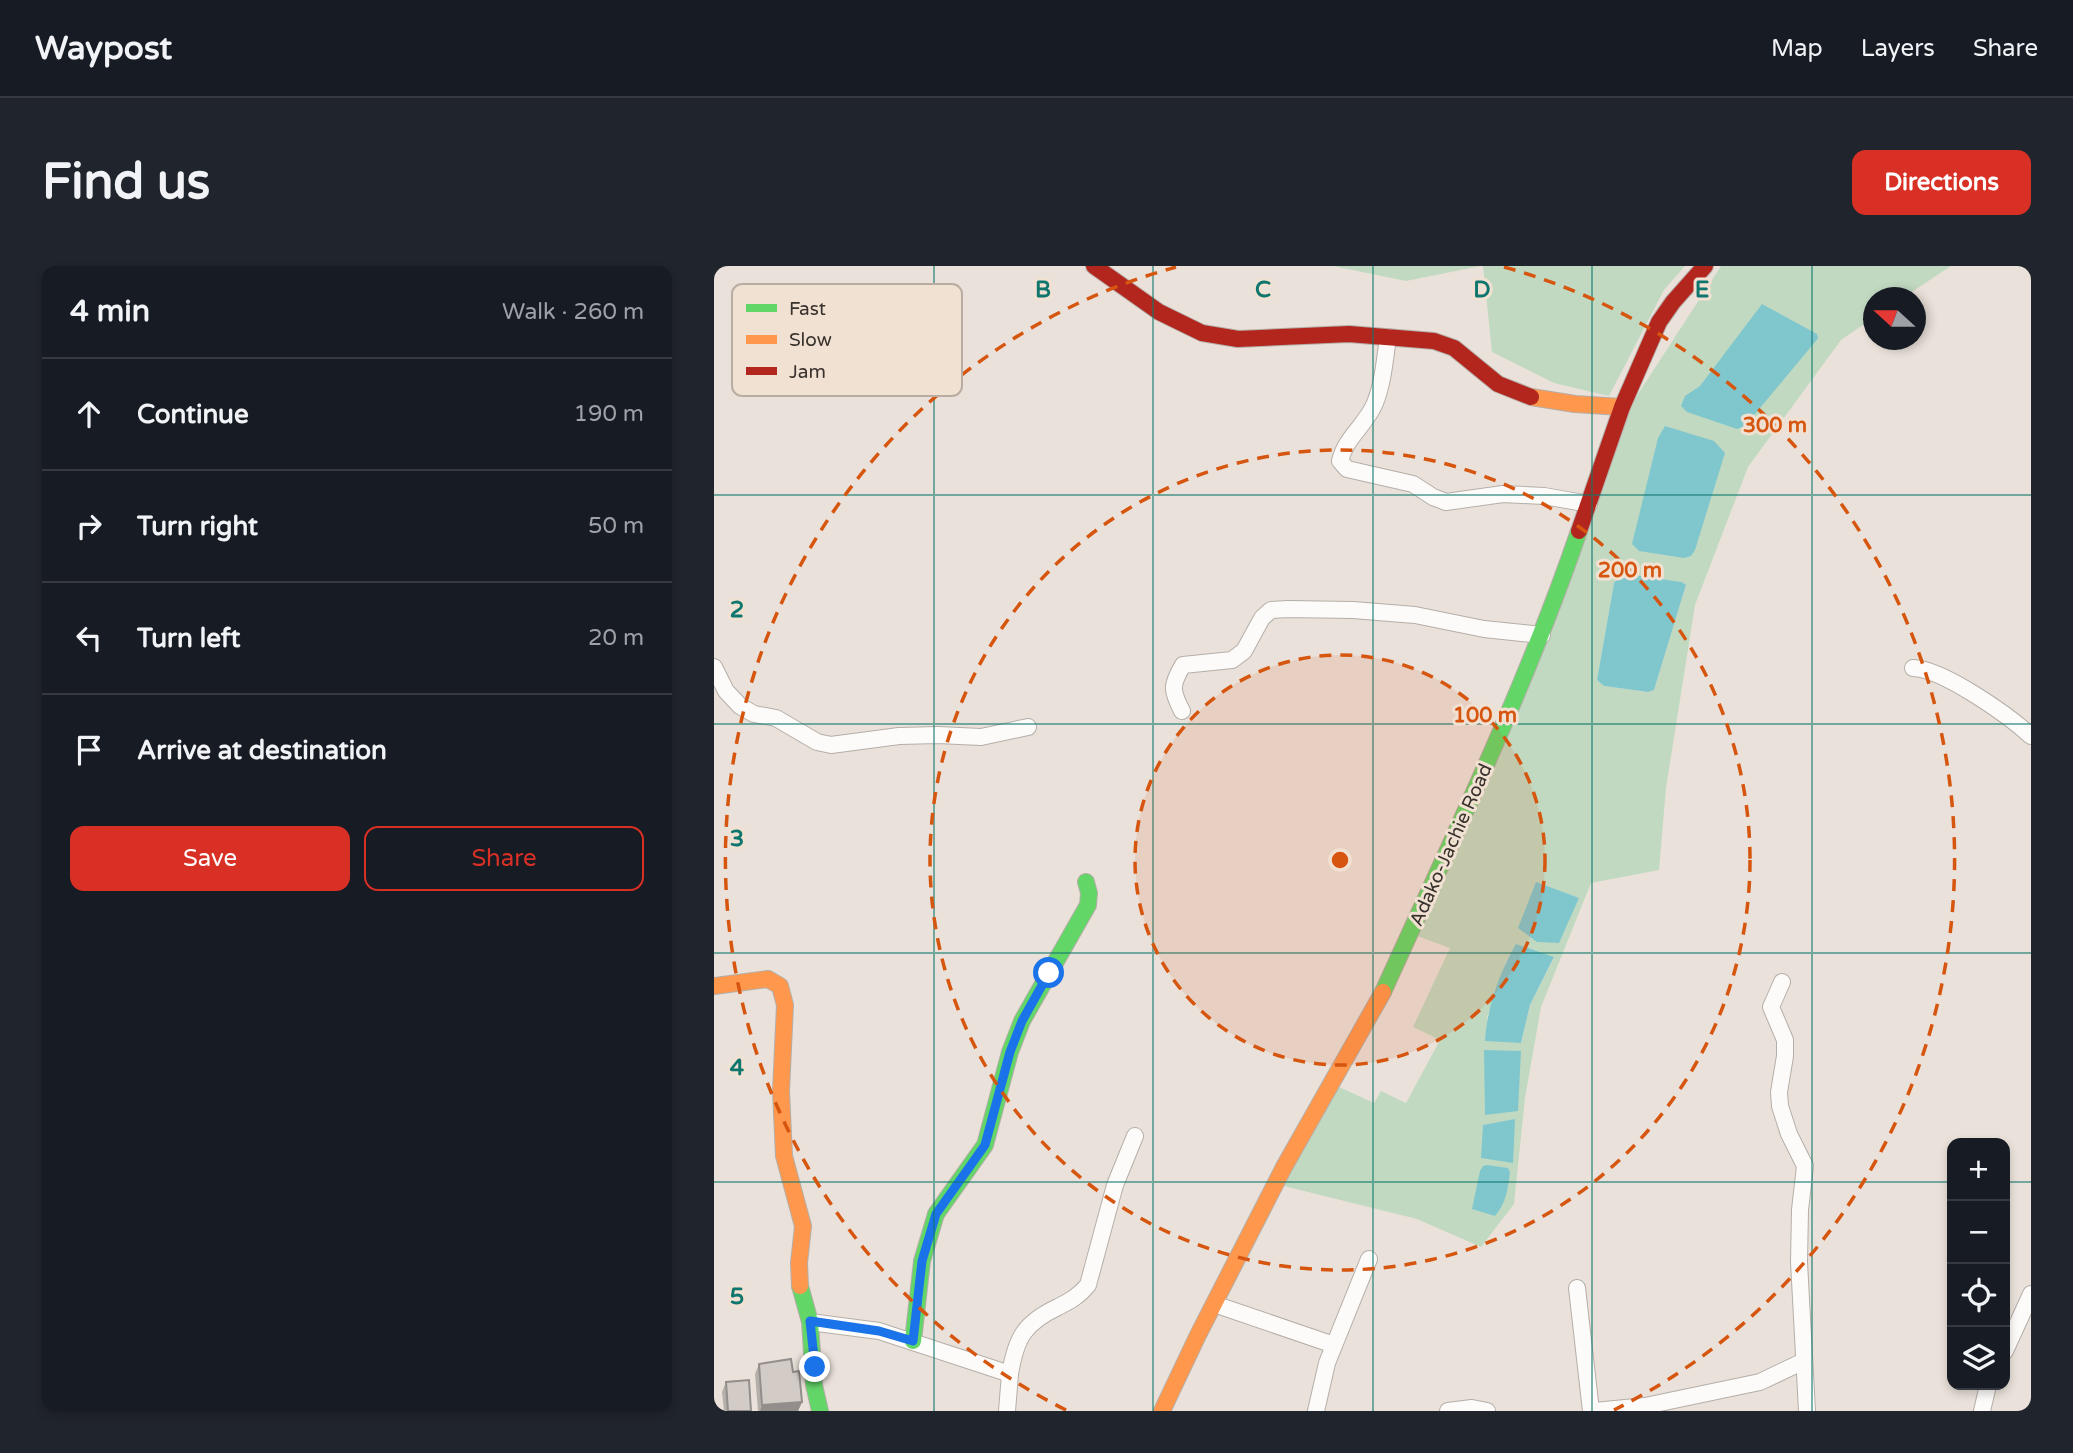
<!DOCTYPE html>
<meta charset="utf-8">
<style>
body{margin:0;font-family:"Varela Round",sans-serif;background:#20242c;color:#f1f3f6}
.controls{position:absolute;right:21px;bottom:21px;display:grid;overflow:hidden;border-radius:14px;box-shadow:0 4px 10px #0003}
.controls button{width:63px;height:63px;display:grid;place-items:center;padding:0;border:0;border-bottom:2px solid #363941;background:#171b24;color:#f1f3f6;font:35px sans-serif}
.compass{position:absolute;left:1149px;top:21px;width:63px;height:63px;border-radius:50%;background:#171b24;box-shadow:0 4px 10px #0003;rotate:291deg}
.stop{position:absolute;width:21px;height:21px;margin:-16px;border:5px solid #1a73e8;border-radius:50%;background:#fff}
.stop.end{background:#1a73e8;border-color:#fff;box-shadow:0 2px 7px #0008}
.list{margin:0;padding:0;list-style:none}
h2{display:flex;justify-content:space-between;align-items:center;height:91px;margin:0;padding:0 28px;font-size:30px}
h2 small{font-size:23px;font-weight:400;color:#9ea1a6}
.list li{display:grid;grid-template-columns:46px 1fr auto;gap:21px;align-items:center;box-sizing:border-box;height:112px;padding:0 28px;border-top:2px solid #363941}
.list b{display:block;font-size:26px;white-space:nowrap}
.list em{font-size:23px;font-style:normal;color:#9ea1a6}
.actions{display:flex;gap:14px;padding:21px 28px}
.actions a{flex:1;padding:16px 0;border:2px solid #d93025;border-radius:14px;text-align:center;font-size:24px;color:#d93025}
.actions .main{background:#d93025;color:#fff}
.icon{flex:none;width:38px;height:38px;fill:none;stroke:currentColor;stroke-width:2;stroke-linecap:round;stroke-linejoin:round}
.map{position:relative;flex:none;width:1317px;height:1145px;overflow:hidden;border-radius:14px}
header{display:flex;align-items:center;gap:42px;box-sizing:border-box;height:98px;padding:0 35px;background:#171b24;border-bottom:2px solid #363941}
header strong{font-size:33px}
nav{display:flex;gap:38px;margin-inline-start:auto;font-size:24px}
.intro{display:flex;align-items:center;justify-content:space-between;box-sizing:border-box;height:168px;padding:0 42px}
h1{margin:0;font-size:49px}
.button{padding:18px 32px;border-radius:14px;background:#d93025;color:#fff;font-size:24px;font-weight:700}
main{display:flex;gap:42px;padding:0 42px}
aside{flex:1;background:#171b24;border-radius:14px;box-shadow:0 4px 10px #0003}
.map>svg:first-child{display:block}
</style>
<header>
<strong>Waypost</strong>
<nav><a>Map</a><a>Layers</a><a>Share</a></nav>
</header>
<div class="intro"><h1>Find us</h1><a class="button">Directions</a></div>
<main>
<aside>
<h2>4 min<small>Walk · 260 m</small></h2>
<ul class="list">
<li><svg class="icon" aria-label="ahead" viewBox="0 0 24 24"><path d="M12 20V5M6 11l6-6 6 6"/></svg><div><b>Continue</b></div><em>190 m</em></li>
<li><svg class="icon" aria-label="right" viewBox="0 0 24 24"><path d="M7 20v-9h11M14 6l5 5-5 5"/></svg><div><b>Turn right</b></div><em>50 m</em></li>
<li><svg class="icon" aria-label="left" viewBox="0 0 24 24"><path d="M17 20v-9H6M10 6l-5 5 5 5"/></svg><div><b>Turn left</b></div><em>20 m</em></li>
<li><svg class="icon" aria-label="arrive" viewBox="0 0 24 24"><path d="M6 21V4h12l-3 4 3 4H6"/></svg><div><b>Arrive at destination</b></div></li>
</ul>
<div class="actions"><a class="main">Save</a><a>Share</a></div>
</aside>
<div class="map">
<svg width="1317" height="1145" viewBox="0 0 1317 1145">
<rect width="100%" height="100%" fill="#eae2da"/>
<g fill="#c2d9c1" fill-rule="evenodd">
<path d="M619,0H767L692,15Z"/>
<path d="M769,0H971L950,24L895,130L840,117L778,86Z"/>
<path d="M1007,0H1237L1190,31L1160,32L1159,52L1127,74L1034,201L981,339L952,522L945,604L877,617L827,741L811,832L800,938L767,981L703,953L566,919L623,820L660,837L667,825L692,837L726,774L699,761L736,682L703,670L922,131ZM913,308L968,316L972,319L940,424L933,426L890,420L883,414L900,317ZM840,692L816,739L807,777L773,752L793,693Z"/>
</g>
<g fill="#80c7cd">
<path d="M1048,38L1103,68L1104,72L1101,76L1031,160L1023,163L973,146L967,140L971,130L986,120Z"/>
<path d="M951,160L1000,175L1011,187L981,284L977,290L970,292L925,285L918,278L944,172Z"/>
<path d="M913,308L968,316L972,319L940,424L934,426L890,420L883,414L900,317L907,309Z"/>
<path d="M822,616L865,632L845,677L823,676L804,662Z"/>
<path d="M802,678L840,691L816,739L807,777L771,775C773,742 785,707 802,678Z"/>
<path d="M770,784L807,785L804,845L771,849Z"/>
<path d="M801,853L799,897L767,892L769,859Z"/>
<path d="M773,899L794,902L796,906C794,923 792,937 781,950L758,943L766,905L769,900Z"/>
</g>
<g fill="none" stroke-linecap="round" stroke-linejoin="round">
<defs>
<g id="street">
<path d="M674,71C671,93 669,117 661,137C652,159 631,172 626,195L633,203L699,218L719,231L732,236L789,228L830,230L875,238"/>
<path d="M0,401L12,425L26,440L40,448L62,452L103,476L117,479L185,470L224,469L267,471L314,461"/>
<path d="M1199,402C1229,403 1294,449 1317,470"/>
<path d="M468,445C457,424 457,419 469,399L518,394L530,385L548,352L557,344L574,343L639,344L701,349L770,363L828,369"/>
<path d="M1068,716L1057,741L1071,774V790L1065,826L1066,840L1075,868L1091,900L1086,944L1085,996L1093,1145"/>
<path d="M863,1022L877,1145"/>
<path d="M500,1038L620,1079"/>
<path d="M96,1056L165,1065L296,1108L293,1145"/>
<path d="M1291,1085L1317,1028"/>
<path d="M296,1108C302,1072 310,1057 344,1041C356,1035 365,1030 374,1019L401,919L421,870"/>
<path d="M602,1145L613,1097L655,993"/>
<path d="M734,1145L758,1142L773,1145"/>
<path d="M881,1145L931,1140L1046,1116L1090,1095"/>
<path d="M1268,1145L1274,1119"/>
</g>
<g id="fast">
<path d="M669,726C738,574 811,423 865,265"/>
<path d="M86,1020L96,1056L100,1119L106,1145"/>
<path d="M199,1075L208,995L222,948L271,879L296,786L308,755L374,639L375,627L372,616"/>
</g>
<g id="slow">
<path d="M817,131L861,138L908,141"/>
<path d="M0,720L54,713L66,720L71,739L67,825L70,890L89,960L85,997L86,1020"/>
<path d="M448,1145L484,1069L570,901L669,726"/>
</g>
<g id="jam">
<path d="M380,0L445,46L488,67L524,73L635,68L720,75L740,82L784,118L817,131"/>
<path d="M865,265L908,141L945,56L959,36L991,0"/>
</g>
</defs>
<use href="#street" stroke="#b5aea8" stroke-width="18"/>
<use href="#fast" stroke="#b5aea8" stroke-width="18"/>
<use href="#slow" stroke="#b5aea8" stroke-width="18"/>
<use href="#jam" stroke="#b5aea8" stroke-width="18"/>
<use href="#street" stroke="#fcfbf9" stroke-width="16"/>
<use href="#fast" stroke="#63d668" stroke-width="16"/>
<use href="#slow" stroke="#ff974d" stroke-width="16"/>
<use href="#jam" stroke="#b3261e" stroke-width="16"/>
</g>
<g fill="#b5afaa">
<path d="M45,1098L79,1106L88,1136L84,1145H44L41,1108Z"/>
<path d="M12,1116L37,1145H10L8,1126Z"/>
</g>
<path fill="#938e8b" d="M88,1136L84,1145H46L48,1139Z"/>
<g fill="#d2cbc6" stroke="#938e8b" stroke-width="2">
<path d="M77,1093L79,1106L85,1105L88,1136L48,1139L45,1098Z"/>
<path d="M35,1114L37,1145H14L12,1116Z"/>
</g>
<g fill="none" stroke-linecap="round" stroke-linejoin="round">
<path stroke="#1a73e8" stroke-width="9" d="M101,1101L96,1055L165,1065L199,1075L208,995L222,948L271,879L296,786L308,755L335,707"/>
</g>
<path fill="none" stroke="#0f766e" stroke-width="2" stroke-opacity="0.55" d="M220,0V1145M439,0V1145M659,0V1145M878,0V1145M1098,0V1145M0,229H1317M0,458H1317M0,687H1317M0,916H1238M1291,916H1317"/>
<circle cx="626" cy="594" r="205" fill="#d6550f" fill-opacity=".12"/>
<g fill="none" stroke="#d6550f" stroke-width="3.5" stroke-dasharray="12 9">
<circle cx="626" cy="594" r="205"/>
<circle cx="626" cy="594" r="410"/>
<path d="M352 1144A615 615 0 0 1 462 1M790 1A615 615 0 0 1 900 1144"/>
</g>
<g text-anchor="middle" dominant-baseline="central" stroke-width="6" stroke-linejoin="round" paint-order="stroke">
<g font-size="19" fill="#39322d" stroke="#f1e1d3">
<text transform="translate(737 579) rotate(-66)">Adako-Jachie Road</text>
</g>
</g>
<rect x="18" y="18" width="230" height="112" rx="10" fill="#f1e1d3" stroke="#baaca1" stroke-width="2"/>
<rect x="32" y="38" width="31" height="8" fill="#63d668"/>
<rect x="32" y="69" width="31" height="9" fill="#ff974d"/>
<rect x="32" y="101" width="31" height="8" fill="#b3261e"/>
<g font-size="19" fill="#39322d">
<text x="75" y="49">Fast</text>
<text x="75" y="80">Slow</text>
<text x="75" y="112">Jam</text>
</g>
<g font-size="23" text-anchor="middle" font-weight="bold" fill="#0f766e" stroke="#f1e1d3" stroke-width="6" stroke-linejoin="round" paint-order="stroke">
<text x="329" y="31">B</text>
<text x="549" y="31">C</text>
<text x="768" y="31">D</text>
<text x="988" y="31">E</text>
<text x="23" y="351">2</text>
<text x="23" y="580">3</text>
<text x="23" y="809">4</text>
<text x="23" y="1038">5</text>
</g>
<circle cx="626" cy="594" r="10" fill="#d6550f" stroke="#f1e1d3" stroke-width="3.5"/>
<g font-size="21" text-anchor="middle" font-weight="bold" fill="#d6550f" stroke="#f1e1d3" stroke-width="6" stroke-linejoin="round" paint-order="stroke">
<text x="1061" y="166">300 m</text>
<text x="916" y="311">200 m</text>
<text x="771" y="456">100 m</text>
</g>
</svg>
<div class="controls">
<button>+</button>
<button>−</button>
<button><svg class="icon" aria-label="locate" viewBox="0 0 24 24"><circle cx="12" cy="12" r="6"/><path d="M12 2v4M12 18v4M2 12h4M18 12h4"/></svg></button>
<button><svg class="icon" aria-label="layers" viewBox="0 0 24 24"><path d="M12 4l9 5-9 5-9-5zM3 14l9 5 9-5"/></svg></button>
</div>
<svg class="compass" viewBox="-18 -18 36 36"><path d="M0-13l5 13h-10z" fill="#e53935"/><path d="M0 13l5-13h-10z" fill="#9ea1a6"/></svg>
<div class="stop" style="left:335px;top:707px"></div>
<div class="stop end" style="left:101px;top:1101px"></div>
</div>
</main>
